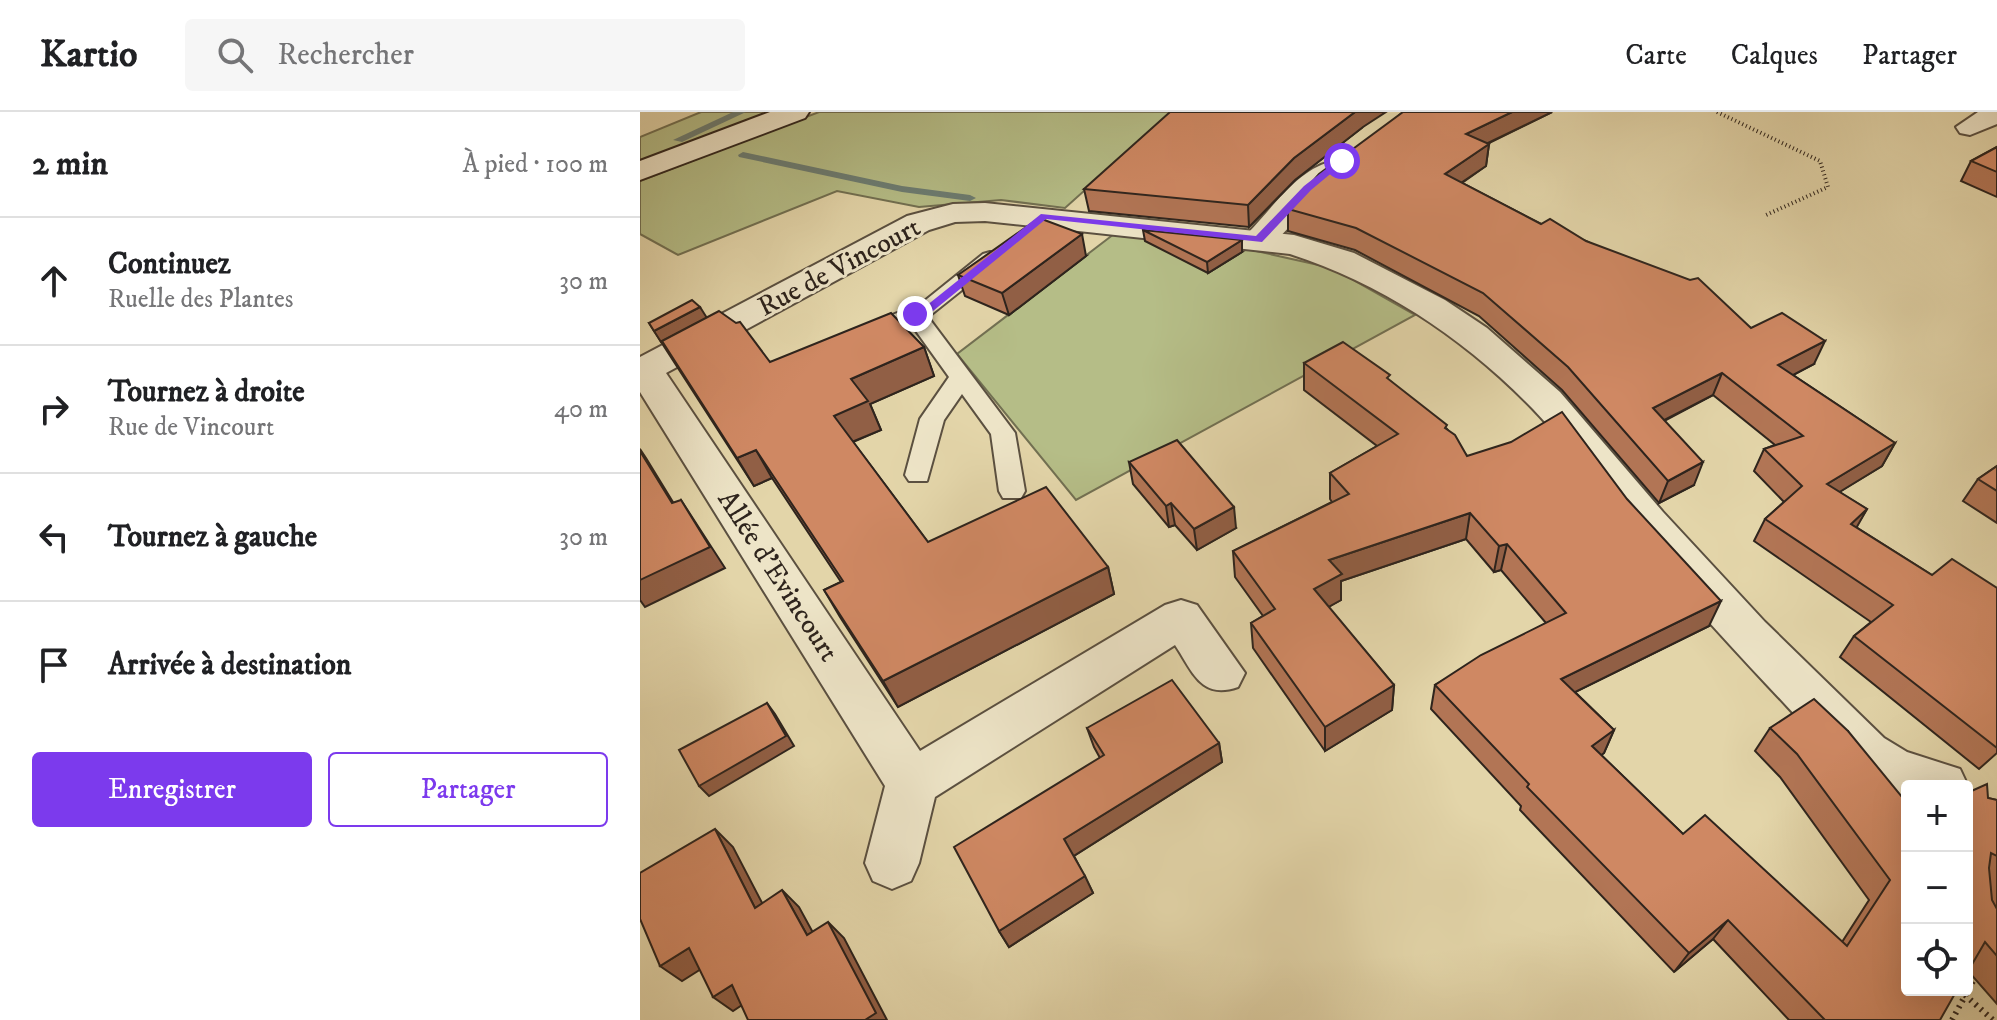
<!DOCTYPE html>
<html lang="fr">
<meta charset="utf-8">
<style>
body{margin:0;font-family:"IM FELL DW Pica",serif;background:#f6f6f6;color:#202124}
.controls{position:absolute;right:24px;bottom:24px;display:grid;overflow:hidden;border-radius:8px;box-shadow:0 8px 32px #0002}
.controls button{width:72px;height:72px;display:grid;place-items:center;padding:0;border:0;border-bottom:2px solid #e0e0e0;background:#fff;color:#202124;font:40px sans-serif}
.stop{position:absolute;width:24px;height:24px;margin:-18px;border:6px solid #7c3aed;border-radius:50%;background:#fff}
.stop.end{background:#7c3aed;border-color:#fff;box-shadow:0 2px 8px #0008}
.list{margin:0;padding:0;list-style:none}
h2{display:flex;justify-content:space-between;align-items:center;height:104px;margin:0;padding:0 32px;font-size:34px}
h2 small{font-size:26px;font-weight:400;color:#757577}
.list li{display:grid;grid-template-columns:52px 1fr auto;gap:24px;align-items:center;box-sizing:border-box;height:128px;padding:0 32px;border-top:2px solid #e0e0e0}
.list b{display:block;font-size:30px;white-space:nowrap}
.list p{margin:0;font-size:26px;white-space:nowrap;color:#757577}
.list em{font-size:26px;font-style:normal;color:#757577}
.actions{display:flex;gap:16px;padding:24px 32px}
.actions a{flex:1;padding:18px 0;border:2px solid #7c3aed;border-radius:8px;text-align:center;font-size:28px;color:#7c3aed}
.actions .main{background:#7c3aed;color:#fff}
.icon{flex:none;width:44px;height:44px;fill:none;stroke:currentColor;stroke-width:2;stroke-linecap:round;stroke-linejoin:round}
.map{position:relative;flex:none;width:1357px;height:908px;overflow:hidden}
header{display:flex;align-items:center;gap:48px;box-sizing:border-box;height:112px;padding:0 40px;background:#fff;border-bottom:2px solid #e0e0e0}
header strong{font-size:38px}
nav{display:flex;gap:44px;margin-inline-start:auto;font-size:28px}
.search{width:560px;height:72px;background:#f6f6f6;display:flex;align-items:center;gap:20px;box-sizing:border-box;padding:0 28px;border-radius:8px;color:#757577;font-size:30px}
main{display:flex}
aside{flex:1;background:#fff}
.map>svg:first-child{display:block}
</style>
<header>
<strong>Kartio</strong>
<div class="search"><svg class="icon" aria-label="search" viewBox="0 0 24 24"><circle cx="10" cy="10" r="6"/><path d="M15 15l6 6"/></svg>Rechercher</div>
<nav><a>Carte</a><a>Calques</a><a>Partager</a></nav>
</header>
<main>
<aside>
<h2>2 min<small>À pied · 100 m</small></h2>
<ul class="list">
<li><svg class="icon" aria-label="ahead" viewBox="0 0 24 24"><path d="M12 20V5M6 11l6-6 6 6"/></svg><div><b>Continuez</b><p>Ruelle des Plantes</p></div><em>30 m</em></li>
<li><svg class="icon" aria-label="right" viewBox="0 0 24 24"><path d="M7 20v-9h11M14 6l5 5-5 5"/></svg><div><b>Tournez à droite</b><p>Rue de Vincourt</p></div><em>40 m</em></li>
<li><svg class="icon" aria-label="left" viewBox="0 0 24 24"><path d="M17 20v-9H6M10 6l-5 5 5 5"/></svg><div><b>Tournez à gauche</b></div><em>30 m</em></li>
<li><svg class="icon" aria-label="arrive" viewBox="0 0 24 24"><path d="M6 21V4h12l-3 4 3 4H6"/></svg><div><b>Arrivée à destination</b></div></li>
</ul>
<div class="actions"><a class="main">Enregistrer</a><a>Partager</a></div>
</aside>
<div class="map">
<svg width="1357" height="908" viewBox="0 0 1357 908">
<rect width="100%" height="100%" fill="#e3d5a9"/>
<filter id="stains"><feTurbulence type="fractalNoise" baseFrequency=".0025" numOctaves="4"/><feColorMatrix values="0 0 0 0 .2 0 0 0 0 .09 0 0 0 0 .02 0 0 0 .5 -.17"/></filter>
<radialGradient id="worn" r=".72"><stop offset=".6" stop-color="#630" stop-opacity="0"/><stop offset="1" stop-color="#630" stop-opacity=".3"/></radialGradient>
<g fill="#b5bd87" stroke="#727052" stroke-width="2">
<path d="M61,0H132L0,51V25Z"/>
<path d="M179,0H532L425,96L361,88L279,95L197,79L38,143L0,122V69Z"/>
<path d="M474,122L566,132L568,161L607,137L692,156L775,203L436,388L317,242Z"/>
</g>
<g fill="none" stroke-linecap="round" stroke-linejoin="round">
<g fill="#6c7d73" fill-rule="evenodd">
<path d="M93,0H106L42,30L33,28Z"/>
<path d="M103,40L262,74L330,83L336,86L330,89L262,80L99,45L98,43Z"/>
</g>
<defs>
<path id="service" d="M350,140L357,142L360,146L357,150L288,205L375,321L385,379L381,386H363L359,379L351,322L322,282L304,308L287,369H269L265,363L280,307L309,265L271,212L223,230L212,223L215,218L282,191L343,142Z"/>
<path id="pedestrian" d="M690,50L700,52L704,58L630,135H608L604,128L608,121C631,98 657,58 690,50Z"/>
<g id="minor">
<path d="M1338,0H1357V12L1330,23L1320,21L1316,15Z"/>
<path d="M345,91L654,123L714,141L805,188L847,216L920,280L1023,400L1125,510L1244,626L1267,640L1320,657L1328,674L1327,676L1267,674V686C1207,667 1171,619 1128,574C1081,524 1035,473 991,420C958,380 929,334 893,297C825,227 743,172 650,142L345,109L315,110L289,118L26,261L280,639L525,493L541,488L557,493L605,561L598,575C561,588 553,560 535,533L295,685L279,751L271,769L252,777L233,769L225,751L245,674L0,280V245L267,104L313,92Z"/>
</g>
<path id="secondary" d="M130,0H169L165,6L0,68V49Z"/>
</defs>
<use href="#service" stroke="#5b5040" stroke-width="4"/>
<use href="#pedestrian" stroke="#5b5040" stroke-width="4"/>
<use href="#minor" stroke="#5b5040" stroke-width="4"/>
<use href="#secondary" stroke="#2e241d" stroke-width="4"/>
<path stroke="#2e241d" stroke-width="4" stroke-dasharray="1 3" stroke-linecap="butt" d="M1077,0L1180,49L1188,75L1126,103"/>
<g stroke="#2e241d" stroke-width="6" stroke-dasharray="2 5" stroke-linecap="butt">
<path d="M1325,883L1353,908"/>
<path d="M1312,908L1338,860"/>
</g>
<use href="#service" fill="#ede4c7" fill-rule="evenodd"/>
<use href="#pedestrian" fill="#ede4c7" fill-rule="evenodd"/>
<use href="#minor" fill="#ede4c7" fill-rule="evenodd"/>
<use href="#secondary" fill="#ede4c7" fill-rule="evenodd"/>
</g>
<g fill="#b27555" stroke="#2e241d" stroke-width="2">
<path d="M763,0H912L847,32H849L846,54L822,71L901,112L946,129L1111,216L1174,252L1153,263L1255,331L1242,354L1199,380L1227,397L1216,415L1292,463L1357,476V641L1339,657L1200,545L1214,524L1231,510L1114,429L1125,407L1144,390L1114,359L1124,337L1135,333L1073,283L1024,309L1054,373L1019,391L922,278L839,204L715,138L648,119V97Z"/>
<path d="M723,15L655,68L609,115L449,99L444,77Z"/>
<path d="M1357,35V85L1321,69L1331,49Z"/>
<path d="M503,118L602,140L568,161L505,129Z"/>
<path d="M446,144L369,203L325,184L318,163Z"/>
<path d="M67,206L130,250L284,235L294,264L230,292L241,318L213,330L288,430L468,455L474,482L258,595L200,505L184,478L201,470L132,366L114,374L9,211Z"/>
<path d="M664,251L750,269L807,317L827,344L1069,514L935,580L974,618L964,641L961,643L1043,722L1202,830L1229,788L1140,665L1115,639L1130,616L1208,619L1300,908H1149L1073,827L1034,860L880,698L881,694L791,597L795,573L906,511L861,458L854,460L826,427L701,469V488L688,495L754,573L752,598L685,639L613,536L611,511L623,504L595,465L593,439L692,390L690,387V361L737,334L664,278Z"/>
<path d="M489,350L596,416L557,438L535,413L529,415L493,372Z"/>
<path d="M1357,354V411L1323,389L1338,367Z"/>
<path d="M447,616L579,631L582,650L434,744L453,781L369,835L359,819L460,646L454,635Z"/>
<path d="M1348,686L1357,688V892L1328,859Z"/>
</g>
<g fill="#915f45" stroke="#2e241d" stroke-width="2">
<path d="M715,0H746L723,15L655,68L609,115L608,93L654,46Z"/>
<path d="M872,0H912L823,43L826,22Z"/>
<path d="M849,32L846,54L803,83L805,62Z"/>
<path d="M442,122L446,144L369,203L362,181Z"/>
<path d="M602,128V140L568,161L567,150Z"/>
<path d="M60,195L67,206L21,230L14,219Z"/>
<path d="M1185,229L1174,252L1128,276L1138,253Z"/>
<path d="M284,235L294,264L230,292L241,318L207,332L194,304L211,267Z"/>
<path d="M1082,261L1073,283L1005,318L1013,296Z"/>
<path d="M1255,331L1242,354L1175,395L1187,372Z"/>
<path d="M0,337L6,346L47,413L32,391Z"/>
<path d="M116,338L132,366L114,374L97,346Z"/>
<path d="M1063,350L1054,373L1019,391L1028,369Z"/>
<path d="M41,388L85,456L5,495L0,488V468Z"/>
<path d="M531,391L535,413L529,415L526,394Z"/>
<path d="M594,395L596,416L557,438L554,417Z"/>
<path d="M1227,397L1214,420L1211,412Z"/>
<path d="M830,401L826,427L701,469V488L674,503V477L689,448Z"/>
<path d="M867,432L861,458L854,460L859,434Z"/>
<path d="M468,455L474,482L258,595L243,569Z"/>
<path d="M1081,489L1069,514L913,591L921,567Z"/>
<path d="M754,573L752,598L685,639V615Z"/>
<path d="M127,591L135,602L154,634L69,684L59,674Z"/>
<path d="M974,618L964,641L943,658L952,634Z"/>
<path d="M579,631L582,650L432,745L424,727Z"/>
<path d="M75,717L93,735L133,812L115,796Z"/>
<path d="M445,764L453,781L369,835L359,819Z"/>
<path d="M142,778L159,795L183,839L167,823Z"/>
<path d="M1088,808L1073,827L1034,860L1049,841Z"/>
<path d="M188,810L204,826L247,908H225Z"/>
<path d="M49,836L69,852L42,869L20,854Z"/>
<path d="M92,873L111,887L93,899L73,885Z"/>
</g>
<g fill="#cf8863" stroke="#2e241d" stroke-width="2">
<path d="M530,0H715L654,46L608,93L444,77Z"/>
<path d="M763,0H872L826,22L849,32L805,62L901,112L910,107L946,129L1050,168L1058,166L1111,216L1142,201L1185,229L1138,253L1255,331L1187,372L1227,397L1211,412L1292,463L1312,447L1357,476V636L1214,524L1253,493L1125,407L1162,374L1124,337L1163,324L1082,261L1013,296L1063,350L1028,369L928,255L843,181L716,116L648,97L679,62Z"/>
<path d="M1357,35V60L1331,49Z"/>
<path d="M399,106L442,122L362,181L318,163Z"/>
<path d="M503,118L602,128L567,150Z"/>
<path d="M52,188L60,195L14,219L9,211Z"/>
<path d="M79,199L96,211L100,210L130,250L251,201L284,235L211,267L228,289L194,304L288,430L406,375L468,455L243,569L184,478L203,469L116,338L97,346L22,229Z"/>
<path d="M703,230L750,263L747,266L807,313L805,316L815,323L827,344L871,330L922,300L987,387L1081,489L921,567L974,618L952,634L1043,722L1065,703L1207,834L1250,768L1157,642L1130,616L1174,587L1208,619L1267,691V878H1317L1300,908H1185L1088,808L1049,841L887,675L889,672L795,573L841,543L926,501L867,432L859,434L830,401L689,448L702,462L674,477L754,573L685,615L611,511L635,497L593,439L709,382L690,361L758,322L664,251Z"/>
<path d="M537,328L594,395L554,417L531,391L526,394L489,350Z"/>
<path d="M0,339L32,391L41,388L70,435L0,468Z"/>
<path d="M1357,354V379L1338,367Z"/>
<path d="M532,568L579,631L424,727L445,764L359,819L314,735L464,643L447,616Z"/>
<path d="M127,591L146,624L59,674L39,638Z"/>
<path d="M1347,672L1348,686L1357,688V744L1351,741L1349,756L1352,788L1357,797V844L1345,830L1327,861V681Z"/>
<path d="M75,717L115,796L142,778L167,823L188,810L236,901L225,908H108L92,873L73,885L49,836L20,854L0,807V761Z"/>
</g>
<path fill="#7c3aed" d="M699,47L706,49L671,78L622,130L406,107L293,199L275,205L270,202L286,194L401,102L616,124L664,74Z"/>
<g text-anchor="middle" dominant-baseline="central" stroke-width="6" stroke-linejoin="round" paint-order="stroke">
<g font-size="28" fill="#2e241d" stroke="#ede4c7">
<text transform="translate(199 155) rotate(-28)">Rue de Vincourt</text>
<text transform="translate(138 464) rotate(57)">Allée d'Evincourt</text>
</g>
</g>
<rect width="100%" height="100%" filter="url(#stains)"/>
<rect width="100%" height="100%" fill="url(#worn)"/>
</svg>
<div class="controls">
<button>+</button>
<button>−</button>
<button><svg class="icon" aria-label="locate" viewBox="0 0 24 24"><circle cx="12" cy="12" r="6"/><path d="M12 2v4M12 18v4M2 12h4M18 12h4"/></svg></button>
</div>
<div class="stop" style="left:702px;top:49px"></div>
<div class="stop end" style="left:275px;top:202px"></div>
</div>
</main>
